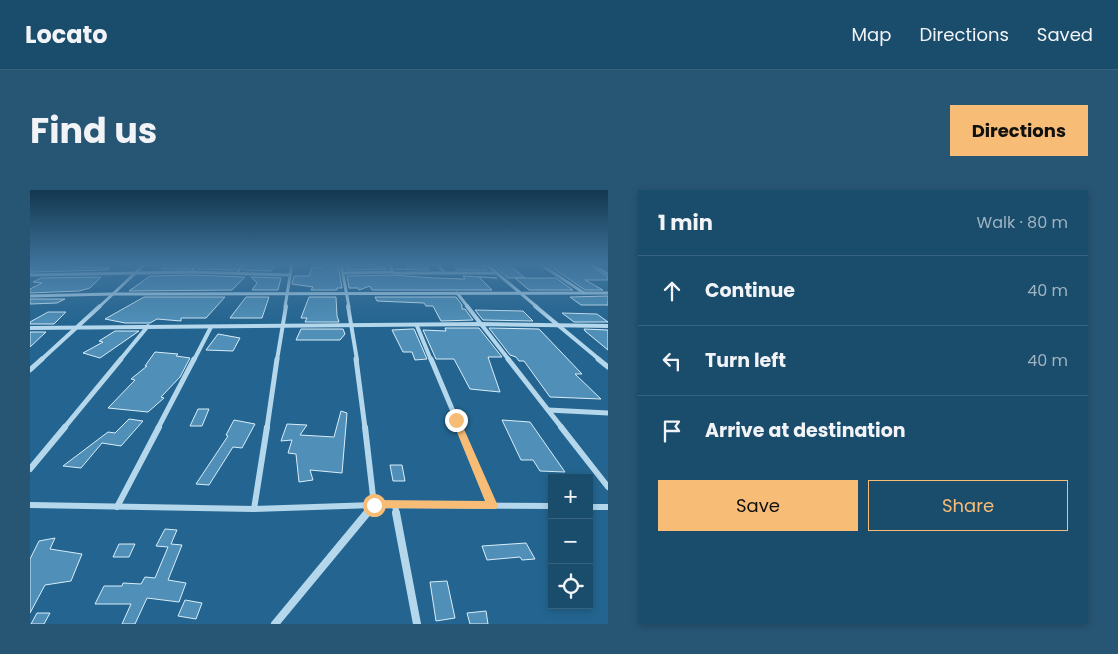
<!DOCTYPE html>
<meta charset="utf-8">
<style>
body{margin:0;font-family:Poppins,sans-serif;background:#275674;color:#f1f3f6}
.controls{position:absolute;right:15px;bottom:15px;display:grid;overflow:hidden;border-radius:0px;box-shadow:0 2px 8px #0003}
.controls button{width:45px;height:45px;display:grid;place-items:center;padding:0;border:0;border-bottom:1px solid #38637f;background:#1a4c6c;color:#f1f3f6;font:25px sans-serif}
.stop{position:absolute;width:15px;height:15px;margin:-11px;border:4px solid #f7bd77;border-radius:50%;background:#fff}
.stop.end{background:#f7bd77;border-color:#fff;box-shadow:0 1px 5px #0008}
.list{margin:0;padding:0;list-style:none}
h2{display:flex;justify-content:space-between;align-items:center;height:65px;margin:0;padding:0 20px;font-size:21px}
h2 small{font-size:16px;font-weight:400;color:#9fb4c2}
.list li{display:grid;grid-template-columns:32px 1fr auto;gap:15px;align-items:center;box-sizing:border-box;height:70px;padding:0 20px;border-top:1px solid #38637f}
.list b{display:block;font-size:19px;white-space:nowrap}
.list em{font-size:16px;font-style:normal;color:#9fb4c2}
.actions{display:flex;gap:10px;padding:15px 20px}
.actions a{flex:1;padding:11px 0;border:1px solid #f7bd77;border-radius:0px;text-align:center;font-size:18px;color:#f7bd77}
.actions .main{background:#f7bd77;color:#111}
.icon{flex:none;width:28px;height:28px;fill:none;stroke:currentColor;stroke-width:2;stroke-linecap:round;stroke-linejoin:round}
.map{position:relative;flex:none;width:578px;height:434px;overflow:hidden;border-radius:0px}
header{display:flex;align-items:center;gap:30px;box-sizing:border-box;height:70px;padding:0 25px;background:#1a4c6c;border-bottom:1px solid #38637f}
header strong{font-size:24px}
nav{display:flex;gap:28px;margin-inline-start:auto;font-size:18px}
.intro{display:flex;align-items:center;justify-content:space-between;box-sizing:border-box;height:120px;padding:0 30px}
h1{margin:0;font-size:35px}
.button{padding:12px 22px;border-radius:0px;background:#f7bd77;color:#111;font-size:18px;font-weight:700}
main{display:flex;gap:30px;padding:0 30px}
aside{flex:1;background:#1a4c6c;border-radius:0px;box-shadow:0 2px 8px #0003}
.map>svg:first-child{display:block}
</style>
<header>
<strong>Locato</strong>
<nav><a>Map</a><a>Directions</a><a>Saved</a></nav>
</header>
<div class="intro"><h1>Find us</h1><a class="button">Directions</a></div>
<main>
<div class="map">
<svg width="578" height="434" viewBox="0 0 578 434">
<rect width="100%" height="100%" fill="#236590"/>
<g fill="#5090b8" stroke="#d9edf9">
<path d="M0,74H48V77L80,78L78,80L0,82Z"/>
<path d="M159,74H162L159,79H132L134,75Z"/>
<path d="M169,74H208L205,80L167,79Z"/>
<path d="M215,74H229L246,75L241,81L213,80Z"/>
<path d="M332,74L346,75V76L355,77L357,79L316,80L315,75Z"/>
<path d="M377,74L396,75L399,80L365,79H378Z"/>
<path d="M423,74L453,75L457,80H427Z"/>
<path d="M517,74H557L578,87V90H555L573,100H555Z"/>
<path d="M294,75H308L312,98H307V100H281L283,97L262,94L264,86H279L282,77L293,78Z"/>
<path d="M463,75H479L495,88H478Z"/>
<path d="M161,85L215,87L202,100L99,101L120,86Z"/>
<path d="M362,85L404,88L435,89L433,86L467,88L449,87L462,100H342L340,96L329,100L328,98H319L317,86Z"/>
<path d="M71,87L60,98L49,101L0,103V99L12,93L3,92L11,88Z"/>
<path d="M221,87L251,88L248,100H222L227,93Z"/>
<path d="M485,88H526L543,100H499Z"/>
<path d="M578,106V115H551L540,107Z"/>
<path d="M114,107H195L176,128H151V131L127,129L120,133H95L75,129Z"/>
<path d="M216,107H239L232,128H200Z"/>
<path d="M279,107H306L307,126L309,132H275L277,128H271Z"/>
<path d="M345,107H426L432,115V119H435L443,130L411,131L403,116H396L394,113L347,111Z"/>
<path d="M0,109H35L27,113L0,114Z"/>
<path d="M445,120L493,121L503,131L453,130Z"/>
<path d="M18,122H36L24,134H0V132Z"/>
<path d="M532,123L567,124L578,132H544Z"/>
<path d="M415,138H449L472,167H458L470,202L440,199L424,169H406L393,140L416,141Z"/>
<path d="M459,138L509,139L552,184H545L571,209L520,207L494,171H489L486,167L480,165Z"/>
<path d="M271,139H313L315,144L310,150H266Z"/>
<path d="M382,139H384L397,169L385,170L382,162H373L362,140Z"/>
<path d="M554,139L578,140V160L555,141Z"/>
<path d="M85,141H109L70,168L53,163L73,152L69,151Z"/>
<path d="M0,142H16L0,157Z"/>
<path d="M188,144L210,148L203,161L176,160Z"/>
<path d="M125,162L148,164L146,166L160,168L150,187L131,207L134,208L118,222L78,218L105,190L101,189L117,176H115Z"/>
<path d="M168,219H179L172,236H160Z"/>
<path d="M311,221L317,223L312,283L280,280L283,290L269,292L266,264L258,263L262,250L251,251L257,234L277,235L270,245L304,247Z"/>
<path d="M99,229L113,231L91,256L72,253L51,278L33,276L78,242L85,243Z"/>
<path d="M204,230L225,234L212,258L203,257L179,295L166,294L198,246L196,245Z"/>
<path d="M472,230L500,232L535,282L510,281L503,270H491Z"/>
<path d="M360,275H372L375,291H363Z"/>
<path d="M135,339L147,340L141,354L152,355L138,390L156,393L149,412L117,408L105,434H92L101,414H65L74,396H92L93,393L111,394L115,387L125,388L138,357L126,356Z"/>
<path d="M25,348L20,359L52,364L41,391L15,395L0,423V369L9,351Z"/>
<path d="M496,353L505,369L492,370L490,367L457,370L452,356Z"/>
<path d="M89,354H105L99,367H83Z"/>
<path d="M417,391L425,428L406,431L400,392Z"/>
<path d="M155,410L172,413L166,429L148,426Z"/>
<path d="M456,421L458,434H440L437,423Z"/>
<path d="M7,423H20L14,434H1Z"/>
</g>
<g fill="none" stroke-linecap="round" stroke-linejoin="round">
<g stroke="#b4d7ec" stroke-width="3">
<path d="M311,74L319,117"/>
<path d="M358,74L364,83H466"/>
<path d="M407,74L415,83"/>
<path d="M456,74L507,117"/>
<path d="M510,74L554,103"/>
<path d="M560,74L578,84"/>
<path d="M161,82L166,74"/>
<path d="M207,83L212,74"/>
<path d="M313,83L363,82"/>
<path d="M0,85L161,82L260,85"/>
<path d="M427,103L438,117"/>
<path d="M0,106L82,104L578,103"/>
<path d="M69,117L115,74"/>
<path d="M255,117L262,74"/>
</g>
<g stroke="#b4d7ec" stroke-width="4">
<path d="M318,116L327,170"/>
<path d="M437,116L479,170"/>
<path d="M505,116L570,170"/>
<path d="M387,136L401,170"/>
<path d="M0,138L451,134L578,136"/>
<path d="M11,170L70,116"/>
<path d="M90,170L118,136"/>
<path d="M164,170L181,137"/>
<path d="M247,170L256,116"/>
</g>
<g stroke="#b4d7ec" stroke-width="5">
<path d="M326,169L335,238"/>
<path d="M401,169L430,238"/>
<path d="M478,169L532,238"/>
<path d="M568,169L578,177"/>
<path d="M0,180L12,169"/>
<path d="M518,220L578,223"/>
<path d="M34,238L91,169"/>
<path d="M128,238L164,169"/>
<path d="M237,238L247,169"/>
</g>
<g stroke="#b4d7ec" stroke-width="6">
<path d="M335,237L344,315L336,325"/>
<path d="M429,237L462,316"/>
<path d="M531,237L578,297"/>
<path d="M0,279L35,237"/>
<path d="M0,315L224,319L344,315L522,316"/>
<path d="M365,316L367,325"/>
<path d="M87,317L129,237"/>
<path d="M559,317H578"/>
<path d="M224,319L237,237"/>
</g>
<g stroke="#b4d7ec" stroke-width="8">
<path d="M366,323L387,434"/>
<path d="M245,434L337,323"/>
</g>
</g>
<linearGradient id="sky" x2="0" y2="1"><stop stop-color="#13384f"/><stop offset="0.55" stop-color="#3f739c"/><stop offset="1" stop-color="#3f739c" stop-opacity="0"/></linearGradient>
<rect width="578" height="135" fill="url(#sky)"/>
<path fill="#f7bd77" d="M423,227H426L430,230L468,316L466,319L340,318L338,315L340,312L344,310L455,311L422,230Z"/>
</svg>
<div class="controls">
<button>+</button>
<button>−</button>
<button><svg class="icon" aria-label="locate" viewBox="0 0 24 24"><circle cx="12" cy="12" r="6"/><path d="M12 2v4M12 18v4M2 12h4M18 12h4"/></svg></button>
</div>
<div class="stop" style="left:344px;top:315px"></div>
<div class="stop end" style="left:426px;top:230px"></div>
</div>
<aside>
<h2>1 min<small>Walk · 80 m</small></h2>
<ul class="list">
<li><svg class="icon" aria-label="ahead" viewBox="0 0 24 24"><path d="M12 20V5M6 11l6-6 6 6"/></svg><div><b>Continue</b></div><em>40 m</em></li>
<li><svg class="icon" aria-label="left" viewBox="0 0 24 24"><path d="M17 20v-9H6M10 6l-5 5 5 5"/></svg><div><b>Turn left</b></div><em>40 m</em></li>
<li><svg class="icon" aria-label="arrive" viewBox="0 0 24 24"><path d="M6 21V4h12l-3 4 3 4H6"/></svg><div><b>Arrive at destination</b></div></li>
</ul>
<div class="actions"><a class="main">Save</a><a>Share</a></div>
</aside>
</main>
